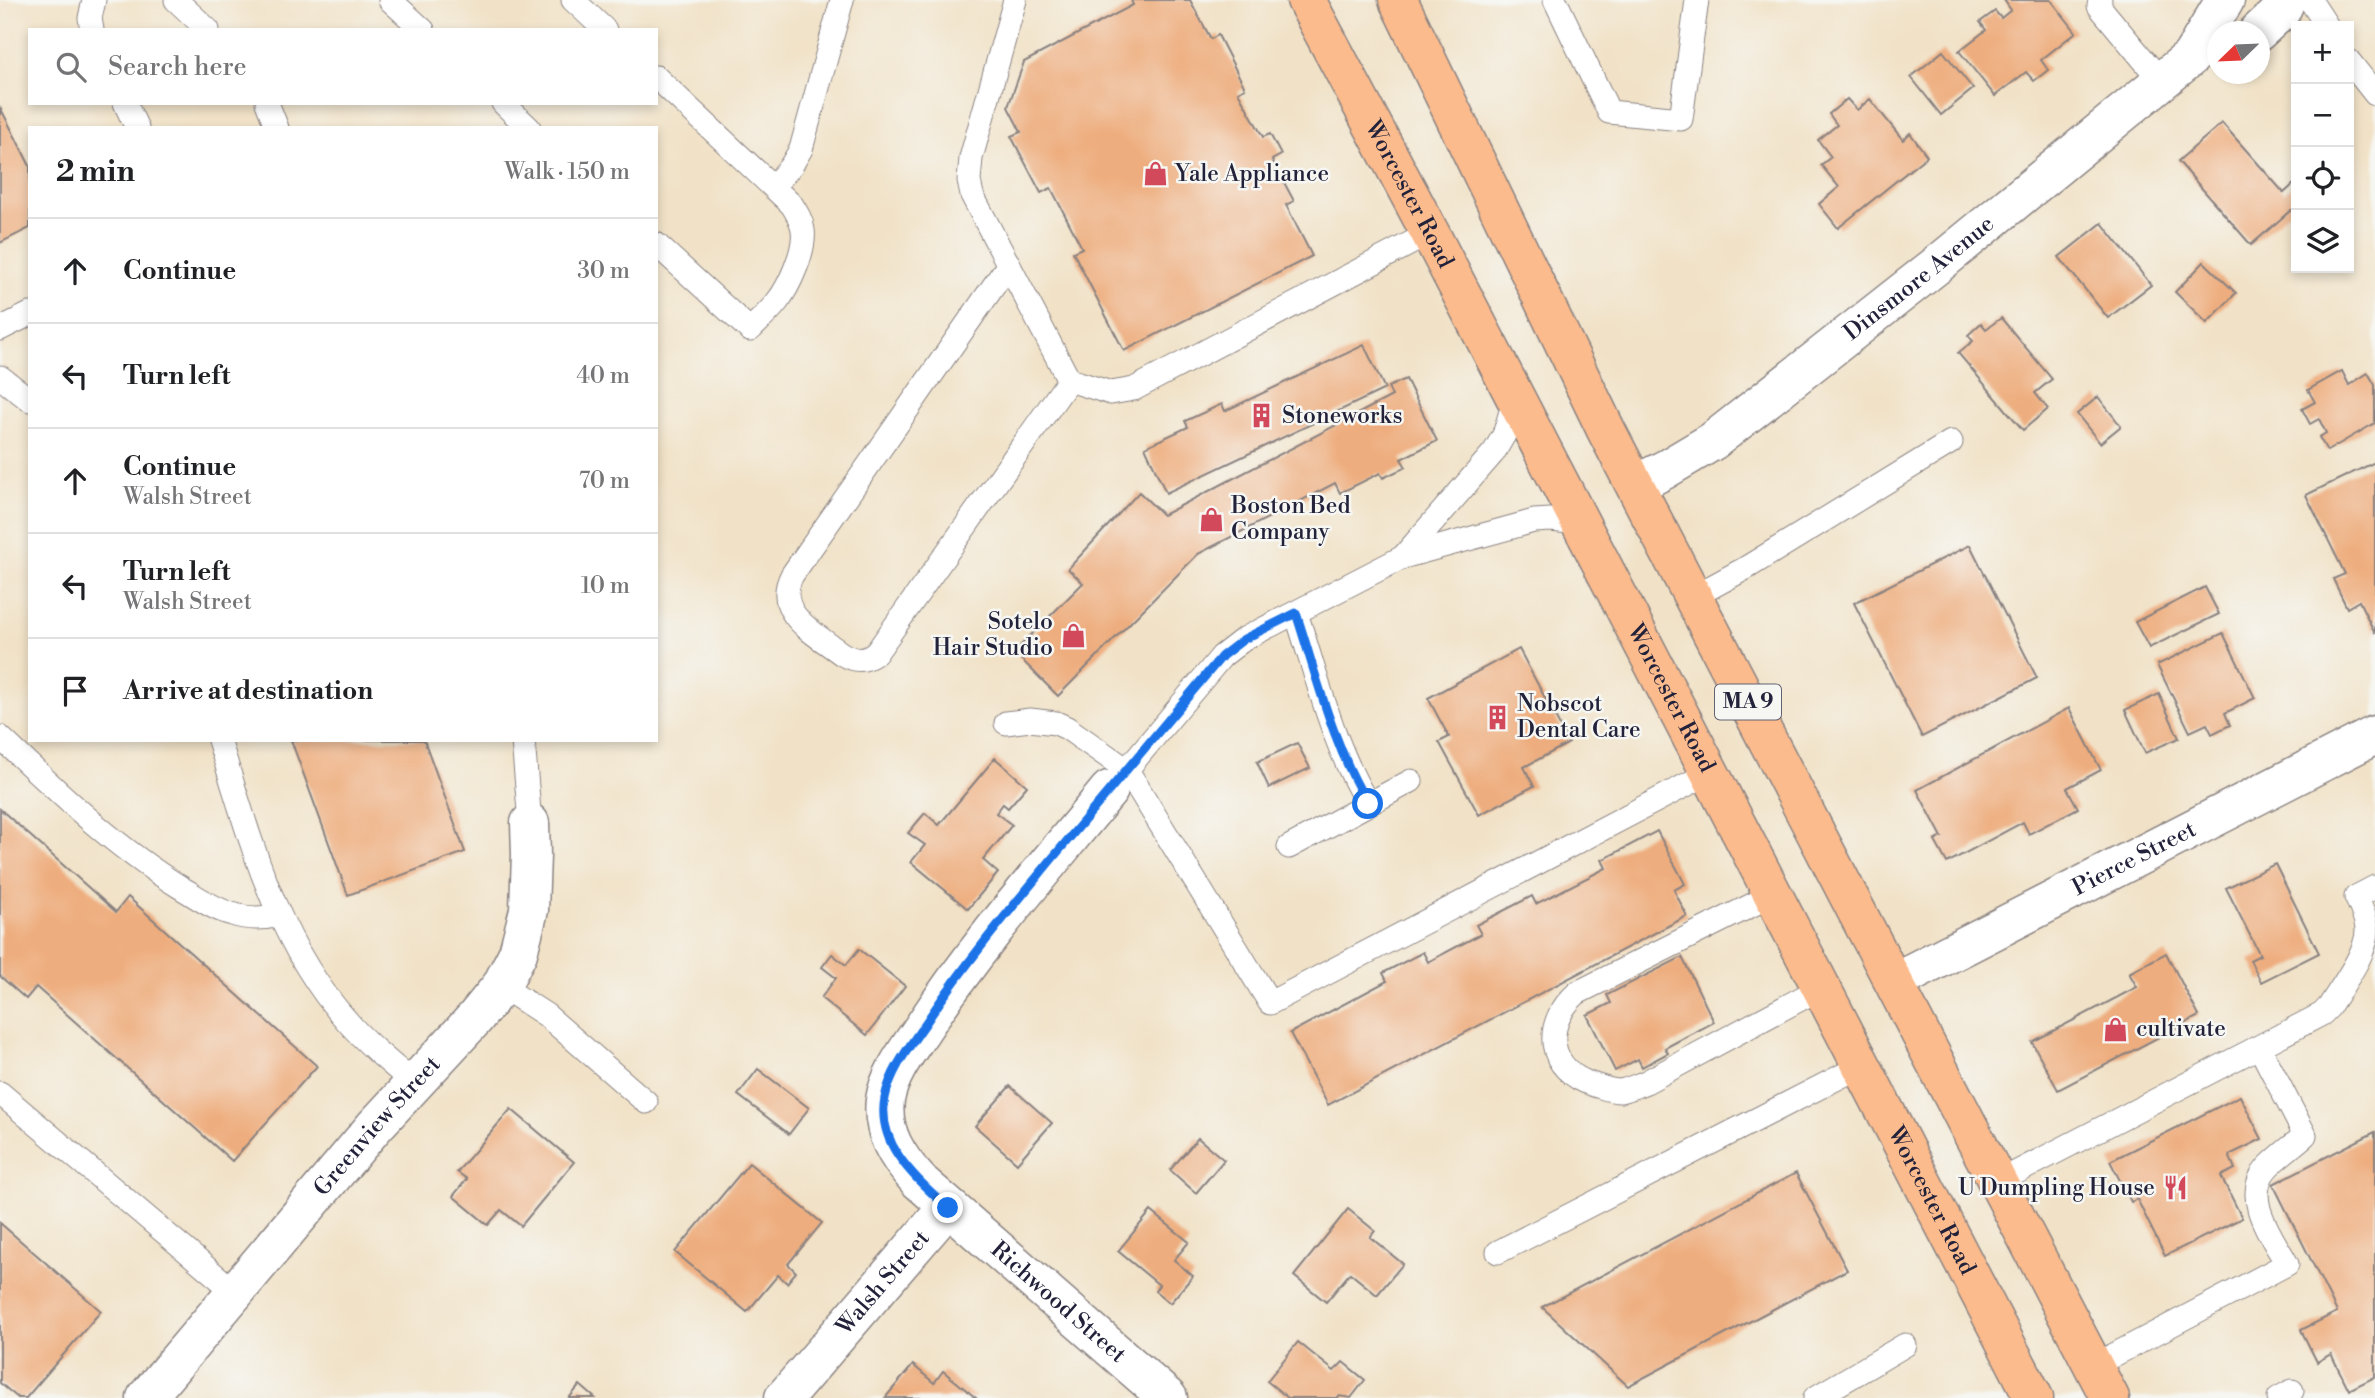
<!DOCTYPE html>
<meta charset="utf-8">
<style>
body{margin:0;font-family:"Libre Bodoni",serif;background:#f6f6f6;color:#202124}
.controls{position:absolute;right:21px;top:21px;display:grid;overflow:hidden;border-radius:0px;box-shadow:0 4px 10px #0003}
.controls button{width:63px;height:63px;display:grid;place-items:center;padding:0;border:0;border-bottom:2px solid #e0e0e0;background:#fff;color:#202124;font:35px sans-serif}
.compass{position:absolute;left:2207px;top:21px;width:63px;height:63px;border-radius:50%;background:#fff;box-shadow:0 4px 10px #0003;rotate:247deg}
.stop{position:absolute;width:21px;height:21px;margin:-16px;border:5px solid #1a73e8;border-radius:50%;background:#fff}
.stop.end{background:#1a73e8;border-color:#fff;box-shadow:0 2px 7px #0008}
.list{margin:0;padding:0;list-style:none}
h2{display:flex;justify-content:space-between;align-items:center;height:91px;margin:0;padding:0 28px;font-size:30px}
h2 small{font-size:23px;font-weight:400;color:#757577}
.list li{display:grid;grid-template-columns:46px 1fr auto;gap:21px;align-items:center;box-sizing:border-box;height:105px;padding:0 28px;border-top:2px solid #e0e0e0}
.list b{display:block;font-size:26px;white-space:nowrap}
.list p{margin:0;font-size:23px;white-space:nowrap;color:#757577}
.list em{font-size:23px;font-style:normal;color:#757577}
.icon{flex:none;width:38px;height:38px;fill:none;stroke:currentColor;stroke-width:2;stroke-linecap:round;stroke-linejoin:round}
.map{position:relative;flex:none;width:2375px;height:1398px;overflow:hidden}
.search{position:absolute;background:#fff;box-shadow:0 4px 10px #0003;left:28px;top:28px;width:630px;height:77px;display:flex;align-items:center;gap:18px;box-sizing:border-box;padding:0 24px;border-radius:0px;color:#757577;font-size:26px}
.panel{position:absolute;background:#fff;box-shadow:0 4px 10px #0003;left:28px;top:126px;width:630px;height:616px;border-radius:0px}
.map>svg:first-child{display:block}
</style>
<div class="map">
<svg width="2375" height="1398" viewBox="0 0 2375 1398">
<rect width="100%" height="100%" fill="#f6f6f2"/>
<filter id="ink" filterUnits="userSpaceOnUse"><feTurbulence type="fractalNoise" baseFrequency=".0143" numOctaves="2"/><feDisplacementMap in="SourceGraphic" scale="14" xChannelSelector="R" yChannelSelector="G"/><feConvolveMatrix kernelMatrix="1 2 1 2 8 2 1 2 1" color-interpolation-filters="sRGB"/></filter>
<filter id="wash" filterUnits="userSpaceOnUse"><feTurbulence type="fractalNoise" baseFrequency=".00686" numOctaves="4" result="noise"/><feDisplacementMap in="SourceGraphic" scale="28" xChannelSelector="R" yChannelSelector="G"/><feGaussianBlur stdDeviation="1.57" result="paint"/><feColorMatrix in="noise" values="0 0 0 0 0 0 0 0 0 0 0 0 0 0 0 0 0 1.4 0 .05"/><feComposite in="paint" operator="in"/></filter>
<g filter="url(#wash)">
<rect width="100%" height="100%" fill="#f1e2c7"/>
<g id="blocks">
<g fill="#eead7e">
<path d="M1131,0H1190L1211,39L1218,35L1245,88L1238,92L1263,137L1270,134L1281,155L1272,160L1294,201L1286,205L1312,256L1124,351L1073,252L1082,248L1051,188L1041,193L1011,136L1021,132L1008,107L1024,62L1133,5Z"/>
<path d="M2004,0H2051L2076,32L2041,60L2048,70L2034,81L2026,72L1995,96L1959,51L1986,30L1980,22L1995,11L2001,18L2011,10Z"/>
<path d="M1943,51L1973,89L1941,115L1911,77Z"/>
<path d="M1847,99L1857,110L1870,99L1903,140L1910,133L1927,156L1838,228L1819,204L1839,187L1821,165L1831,157L1818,140L1837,125L1829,114Z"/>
<path d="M0,107L30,166V228L0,243Z"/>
<path d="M2222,123L2284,193L2296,182V217L2291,210L2251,245L2178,161Z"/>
<path d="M2102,223L2151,285L2108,318L2059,257Z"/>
<path d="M2204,262L2236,293L2207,323L2175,292Z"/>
<path d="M2001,318L2052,379L2035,393L2048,409L2023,430L1958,353L1973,341L1968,335L1981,323L1986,329Z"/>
<path d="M1364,345L1385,389L1166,493L1145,447L1188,427L1185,421L1222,404L1225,411Z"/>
<path d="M2342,371L2349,385L2368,373L2375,385V423L2327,451L2319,437L2326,433L2319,419L2310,424L2302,409L2315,402L2308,390Z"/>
<path d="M1406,379L1437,441L1401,459L1406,467L1383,478L1380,473L1340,493L1335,483L1198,554L1058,696L1014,652L1083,583L1068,569L1139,492L1163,515L1392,396L1388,387Z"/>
<path d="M2098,397L2121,426L2100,443L2077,414Z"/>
<path d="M2375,462V633L2359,601L2347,608L2333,579L2345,574L2306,495Z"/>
<path d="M1970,545L2037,678L1922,737L1854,603Z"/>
<path d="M2205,587L2219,614L2149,648L2135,622Z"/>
<path d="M2223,633L2255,698L2225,713L2230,725L2212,734L2207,724L2190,732L2157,665Z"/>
<path d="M1519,649L1569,743L1524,767L1534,786L1479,815L1439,742L1449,737L1428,698Z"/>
<path d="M2159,694L2179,738L2145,753L2125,710Z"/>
<path d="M2069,708L2101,770L2067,788L2078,808L2029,834L2023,822L1947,863L1935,841L1942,837L1917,790Z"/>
<path d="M291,740H424L465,852L348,895Z"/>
<path d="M1297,743L1310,768L1269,788L1257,762Z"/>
<path d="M995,758L1027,786L1008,808L1003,804L996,813L1012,825L983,860L998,873L968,909L911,862L925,845L908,833L925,813L939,825Z"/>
<path d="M0,809L116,912L128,897L317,1066L232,1161L36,987L26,999L0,976Z"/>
<path d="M1657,831L1685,884L1674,890L1687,916L1328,1105L1290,1033L1387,981L1383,973L1423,952L1428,962L1481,934L1476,925L1532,896L1536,904L1606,868L1602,860Z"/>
<path d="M2275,864L2319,953L2261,982L2250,960L2260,955L2226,888Z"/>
<path d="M859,949L905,986L867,1035L821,998L836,978L822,967L832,954L846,965Z"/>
<path d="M2166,953L2199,1016L2058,1090L2032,1042L2137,987L2129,973Z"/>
<path d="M1682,957L1714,1022L1665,1048L1668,1053L1642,1067L1638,1059L1615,1071L1587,1015L1611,1003L1607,995Z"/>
<path d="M758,1069L809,1108L789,1134L738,1095Z"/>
<path d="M1010,1086L1052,1123L1017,1163L975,1126Z"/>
<path d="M2240,1096L2262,1139L2229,1155L2235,1169L2221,1176L2242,1218L2165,1256L2137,1199L2131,1202L2110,1161Z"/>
<path d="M511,1109L574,1162L521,1226L501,1210L488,1225L453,1196L467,1179L457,1172Z"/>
<path d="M2375,1132V1377L2349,1390L2331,1354L2317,1362L2301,1330L2337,1312L2273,1184Z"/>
<path d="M1198,1138L1224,1160L1196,1193L1170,1170Z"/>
<path d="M749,1163L822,1223L788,1264L796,1272L787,1283L778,1275L747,1312L675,1252Z"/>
<path d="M1796,1173L1847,1270L1628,1386L1542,1307Z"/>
<path d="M1348,1209L1375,1231L1370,1237L1403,1264L1377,1295L1350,1273L1326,1302L1294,1276Z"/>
<path d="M1151,1211L1189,1242L1174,1260L1193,1276L1170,1303L1155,1291L1159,1285L1118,1251Z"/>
<path d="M0,1223L101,1311L26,1398H18L0,1383Z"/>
<path d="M1298,1342L1334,1371L1343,1362L1365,1380L1351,1398L1339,1396L1337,1398H1288L1267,1381Z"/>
<path d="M913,1365L934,1383L943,1371L976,1398H885Z"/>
<path d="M580,1385L595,1398H569Z"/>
</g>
</g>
</g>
<g filter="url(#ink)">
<use href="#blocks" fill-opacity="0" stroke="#8a8281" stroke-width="2"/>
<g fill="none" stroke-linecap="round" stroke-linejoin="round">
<defs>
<g id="service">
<path d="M176,0L208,30"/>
<path d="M390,0L423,30"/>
<path d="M573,0L605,30"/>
<path d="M1015,0L971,158L969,181L972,195L1069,380L1111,393L1134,389L1430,233"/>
<path d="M1555,0L1609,112L1681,119L1697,0"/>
<path d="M2100,0L2099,6L2161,81"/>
<path d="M2310,0L2327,26"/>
<path d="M92,30L90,18L94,0"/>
<path d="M2349,61L2375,94"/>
<path d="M656,77L792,205C797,213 802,221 803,230C806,250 789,287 777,302C769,312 759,321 750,330L656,244"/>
<path d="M125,103L137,128"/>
<path d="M267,103L277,128"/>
<path d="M503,103L529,128"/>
<path d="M774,186L791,166L801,149L842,0"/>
<path d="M1009,264L792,575C772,613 816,634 842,654C855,661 864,662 876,653L1069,380"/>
<path d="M0,329L30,314"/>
<path d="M0,377L30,400"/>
<path d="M1403,557L1494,452L1504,435L1515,398"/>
<path d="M1693,597L1746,568L1951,442"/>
<path d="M1296,613C1317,677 1333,746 1368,804"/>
<path d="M1006,723L1030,720L1056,723L1067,728L1127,770L1270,1003L1709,773"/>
<path d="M0,737C57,791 113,846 180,887C197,897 213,909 232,914C247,919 263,919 279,915"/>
<path d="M219,740C250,838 276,942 347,1021C367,1044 390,1063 414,1083"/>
<path d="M523,740L530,823"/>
<path d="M1118,780L1222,656L1244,639L1403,557L1534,521L1551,520L1579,523"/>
<path d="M1289,847L1411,781"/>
<path d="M1772,895L1577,993C1542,1024 1546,1070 1594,1085C1602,1087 1611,1091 1620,1091C1628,1090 1638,1085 1646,1082L1821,988"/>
<path d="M501,986L546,1015L646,1102"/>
<path d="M0,1093L235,1292"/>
<path d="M1998,1182L2322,1014L2329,1007C2341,987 2368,952 2367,929C2366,918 2361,907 2356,897L2375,887"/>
<path d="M1498,1252L1861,1066"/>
<path d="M2093,1366L2287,1264C2272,1237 2241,1197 2267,1168C2278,1156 2293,1146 2305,1135L2260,1048"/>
<path d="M1815,1398L1905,1345"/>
<path d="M2279,1398L2292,1391"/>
</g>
<g id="minor">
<path d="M2258,32L2281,11L2286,0"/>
<path id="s1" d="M1635,485L1666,469L1713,441L1937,265L2191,57L2225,0"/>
<path id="s2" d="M1109,790C1045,868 978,944 922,1029C908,1050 889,1074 885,1100C881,1132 897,1157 918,1180L1168,1398"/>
<path id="s3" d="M1894,982L2375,735"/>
<path id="s4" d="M146,1398L374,1127L475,1018L501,986L518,953L529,910L531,855L530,823"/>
<path id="s5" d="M784,1398L948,1207"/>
</g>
<g id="trunk">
<path id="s6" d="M1306,0L1430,233L2034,1398"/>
<path d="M1398,0L1606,430L2110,1398"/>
</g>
</defs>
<use href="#service" stroke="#8a8281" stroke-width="25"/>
<use href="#minor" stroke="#8a8281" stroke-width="41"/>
<use href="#trunk" stroke="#8a8281" stroke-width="41"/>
<use href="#service" stroke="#fff" stroke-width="23"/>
<use href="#minor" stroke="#fff" stroke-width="38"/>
<use href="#trunk" stroke="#fbbb8d" stroke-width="38"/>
</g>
</g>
<g fill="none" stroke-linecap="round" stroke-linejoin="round" filter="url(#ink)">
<path stroke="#1a73e8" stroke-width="9" d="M948,1208C917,1179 876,1146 885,1098C891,1067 915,1040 931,1015C968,960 1010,910 1051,860C1108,791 1165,724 1222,656L1244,639L1296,613C1317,677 1333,746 1368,804"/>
</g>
<defs>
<symbol id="shop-bare" viewBox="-9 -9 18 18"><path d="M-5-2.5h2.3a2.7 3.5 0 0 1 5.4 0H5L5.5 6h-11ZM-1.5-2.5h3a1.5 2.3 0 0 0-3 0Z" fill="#d1495b" stroke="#f6f6f2" stroke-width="2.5" paint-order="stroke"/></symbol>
<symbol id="building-bare" viewBox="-9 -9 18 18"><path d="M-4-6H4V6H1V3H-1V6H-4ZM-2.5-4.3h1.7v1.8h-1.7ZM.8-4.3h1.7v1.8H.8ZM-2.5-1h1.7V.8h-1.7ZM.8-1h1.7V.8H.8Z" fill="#d1495b" stroke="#f6f6f2" stroke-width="2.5" paint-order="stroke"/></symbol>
<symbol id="restaurant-bare" viewBox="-9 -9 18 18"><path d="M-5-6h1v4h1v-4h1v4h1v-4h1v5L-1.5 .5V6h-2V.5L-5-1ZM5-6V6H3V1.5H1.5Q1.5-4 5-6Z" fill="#d1495b" stroke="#f6f6f2" stroke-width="2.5" paint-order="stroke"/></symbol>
</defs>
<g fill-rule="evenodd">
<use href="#shop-bare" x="1138" y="156" width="35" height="35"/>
<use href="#building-bare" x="1244" y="398" width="35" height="35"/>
<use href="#shop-bare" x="1194" y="502" width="35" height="35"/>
<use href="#shop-bare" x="1056" y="618" width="35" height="35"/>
<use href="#building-bare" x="1480" y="700" width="35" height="35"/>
<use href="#shop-bare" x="2098" y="1012" width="35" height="35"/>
<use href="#restaurant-bare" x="2158" y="1170" width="35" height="35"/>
</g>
<g text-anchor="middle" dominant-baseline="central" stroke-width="5" stroke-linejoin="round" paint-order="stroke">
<rect fill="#f6f6f2" stroke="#626272" stroke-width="2" x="1715" y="684.5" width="66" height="35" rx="5"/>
<g font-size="21" font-weight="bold" fill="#22223b">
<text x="1748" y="702">MA 9</text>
</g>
<g font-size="23" fill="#22223b" stroke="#f6f6f2" text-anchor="start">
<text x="1175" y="174">Yale Appliance</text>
<text x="1282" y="416">Stoneworks</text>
<text x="1231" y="506">Boston Bed<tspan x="1231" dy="26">Company</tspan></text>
<text x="1053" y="622" text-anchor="end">Sotelo<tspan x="1053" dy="26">Hair Studio</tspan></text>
<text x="1517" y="704">Nobscot<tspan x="1517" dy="26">Dental Care</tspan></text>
<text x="2136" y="1029">cultivate</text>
<text x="2155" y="1188" text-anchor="end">U Dumpling House</text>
</g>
<g font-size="23" fill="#22223b" stroke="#f6f6f2">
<text stroke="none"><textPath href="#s6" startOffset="220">Worcester Road</textPath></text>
<text stroke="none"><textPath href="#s1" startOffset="352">Dinsmore Avenue</textPath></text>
<text stroke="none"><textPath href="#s6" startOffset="788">Worcester Road</textPath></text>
<text stroke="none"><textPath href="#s3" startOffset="270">Pierce Street</textPath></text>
<text stroke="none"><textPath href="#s4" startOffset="357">Greenview Street</textPath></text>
<text stroke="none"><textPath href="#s6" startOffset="1354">Worcester Road</textPath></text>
<text stroke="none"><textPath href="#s5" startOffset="152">Walsh Street</textPath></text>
<text stroke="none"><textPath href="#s2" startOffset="660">Richwood Street</textPath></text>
</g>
</g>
</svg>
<div class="controls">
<button>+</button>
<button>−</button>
<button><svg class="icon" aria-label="locate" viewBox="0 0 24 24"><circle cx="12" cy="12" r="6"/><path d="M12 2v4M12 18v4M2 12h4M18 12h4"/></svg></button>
<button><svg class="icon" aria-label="layers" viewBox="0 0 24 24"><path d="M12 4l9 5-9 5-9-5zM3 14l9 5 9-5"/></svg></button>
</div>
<svg class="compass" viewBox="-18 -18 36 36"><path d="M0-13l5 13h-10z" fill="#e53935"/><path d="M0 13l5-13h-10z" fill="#757577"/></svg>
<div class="stop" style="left:1368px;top:804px"></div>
<div class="stop end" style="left:948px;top:1208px"></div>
<div class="search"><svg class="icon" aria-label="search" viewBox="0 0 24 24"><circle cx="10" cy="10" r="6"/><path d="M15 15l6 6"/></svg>Search here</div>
<section class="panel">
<h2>2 min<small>Walk · 150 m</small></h2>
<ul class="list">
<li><svg class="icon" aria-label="ahead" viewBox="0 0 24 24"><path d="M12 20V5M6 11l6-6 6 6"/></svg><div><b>Continue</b></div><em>30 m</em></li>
<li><svg class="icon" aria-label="left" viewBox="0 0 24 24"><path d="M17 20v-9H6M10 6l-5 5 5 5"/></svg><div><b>Turn left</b></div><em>40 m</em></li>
<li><svg class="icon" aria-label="ahead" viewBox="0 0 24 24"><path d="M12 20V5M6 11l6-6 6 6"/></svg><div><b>Continue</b><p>Walsh Street</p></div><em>70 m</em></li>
<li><svg class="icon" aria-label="left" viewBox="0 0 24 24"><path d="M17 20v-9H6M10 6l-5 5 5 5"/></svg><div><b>Turn left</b><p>Walsh Street</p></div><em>10 m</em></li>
<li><svg class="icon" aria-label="arrive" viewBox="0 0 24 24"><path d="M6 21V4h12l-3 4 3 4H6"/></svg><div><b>Arrive at destination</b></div></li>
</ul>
</section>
</div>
